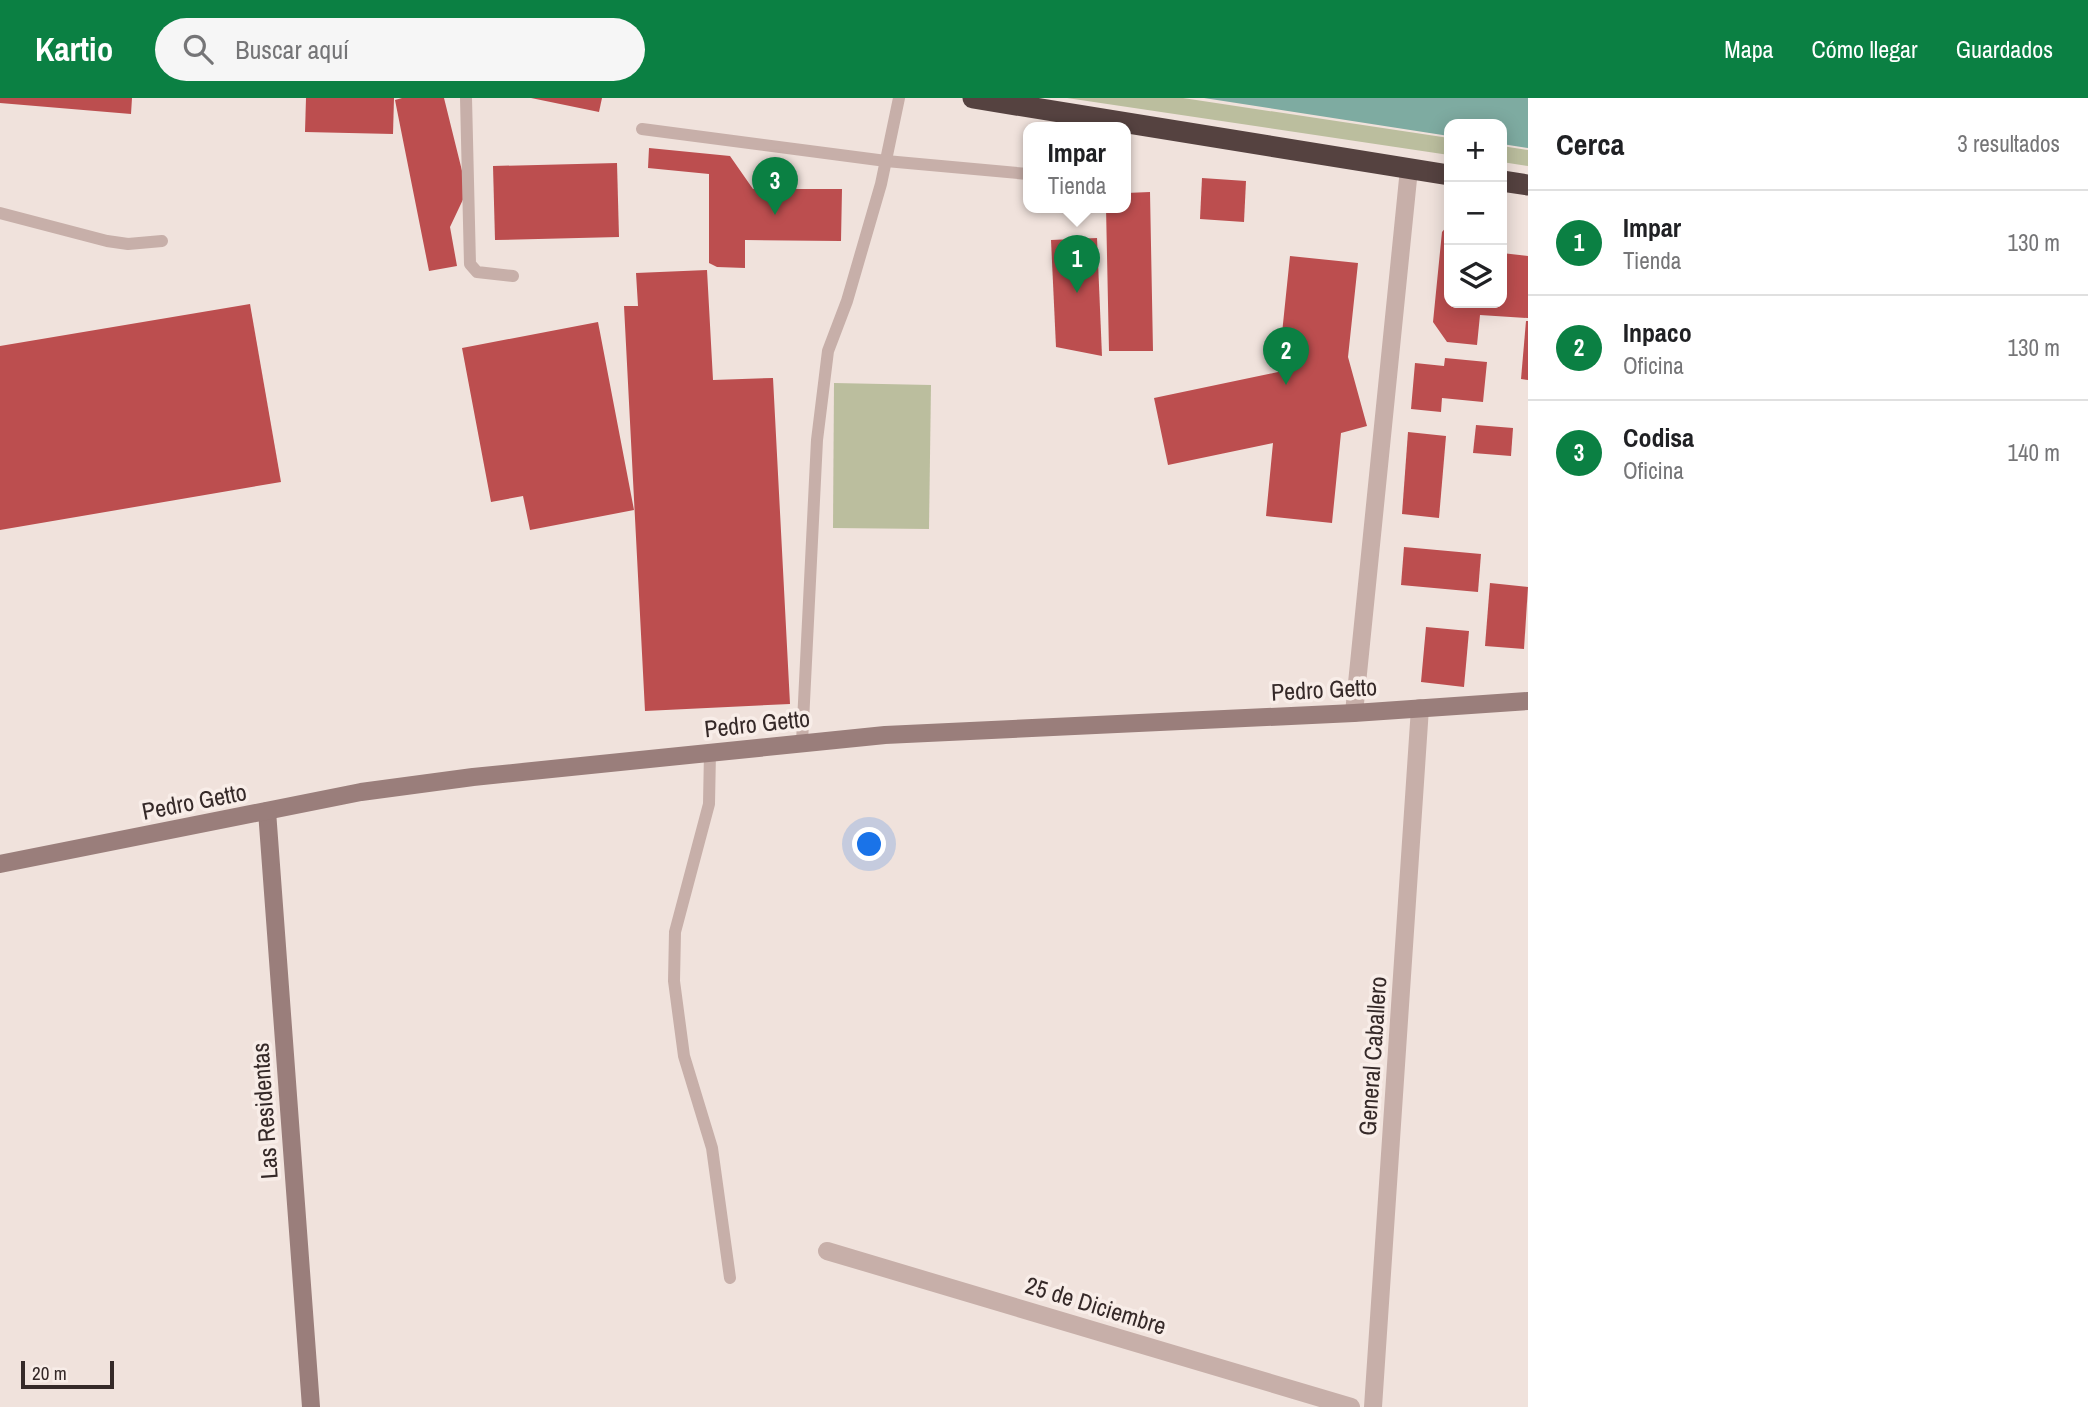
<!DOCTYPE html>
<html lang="es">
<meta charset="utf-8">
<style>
body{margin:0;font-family:"Archivo Narrow",sans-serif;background:#f6f6f6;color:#202124}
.controls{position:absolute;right:21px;top:21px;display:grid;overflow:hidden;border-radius:14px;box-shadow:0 4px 18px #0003}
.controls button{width:63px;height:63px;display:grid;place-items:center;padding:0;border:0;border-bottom:2px solid #e0e0e0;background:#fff;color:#202124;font:35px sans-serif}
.scale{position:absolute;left:21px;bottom:18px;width:93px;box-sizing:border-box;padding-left:7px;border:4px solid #352928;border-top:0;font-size:19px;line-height:24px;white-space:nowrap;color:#352928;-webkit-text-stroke:5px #f8ede8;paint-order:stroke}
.you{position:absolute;left:870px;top:747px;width:24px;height:24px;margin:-18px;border:5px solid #fff;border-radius:50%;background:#1a73e8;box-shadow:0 0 0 10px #1a73e833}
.badge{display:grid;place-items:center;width:46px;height:46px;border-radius:50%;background:#0b8043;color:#fff;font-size:23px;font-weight:700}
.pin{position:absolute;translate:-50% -58px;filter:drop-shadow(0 2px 4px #0008)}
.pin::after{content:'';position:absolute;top:37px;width:24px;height:21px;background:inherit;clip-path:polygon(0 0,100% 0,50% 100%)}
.popup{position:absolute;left:1023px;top:24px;width:108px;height:91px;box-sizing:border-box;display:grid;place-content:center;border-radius:14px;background:#fff;filter:drop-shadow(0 2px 5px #0005);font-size:23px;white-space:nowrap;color:#757577}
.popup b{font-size:26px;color:#202124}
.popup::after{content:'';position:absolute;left:50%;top:100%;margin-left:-14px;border:14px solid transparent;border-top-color:#fff}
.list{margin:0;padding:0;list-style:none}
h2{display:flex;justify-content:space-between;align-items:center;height:91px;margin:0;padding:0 28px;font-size:30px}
h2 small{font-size:23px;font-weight:400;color:#757577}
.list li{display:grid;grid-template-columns:46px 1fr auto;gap:21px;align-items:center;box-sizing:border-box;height:105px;padding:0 28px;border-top:2px solid #e0e0e0}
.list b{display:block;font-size:26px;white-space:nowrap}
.list p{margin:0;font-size:23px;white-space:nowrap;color:#757577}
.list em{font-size:23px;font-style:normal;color:#757577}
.icon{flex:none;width:38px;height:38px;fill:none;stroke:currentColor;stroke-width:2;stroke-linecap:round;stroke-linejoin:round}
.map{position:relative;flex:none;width:1528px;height:1309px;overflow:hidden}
header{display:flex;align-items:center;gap:42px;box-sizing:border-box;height:98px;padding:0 35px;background:#0b8043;color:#fff}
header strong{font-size:33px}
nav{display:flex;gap:38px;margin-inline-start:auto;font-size:24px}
.search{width:490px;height:63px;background:#f6f6f6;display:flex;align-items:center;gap:18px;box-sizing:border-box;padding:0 24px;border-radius:38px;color:#757577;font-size:26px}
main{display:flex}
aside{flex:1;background:#fff}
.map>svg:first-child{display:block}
</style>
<header>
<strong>Kartio</strong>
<div class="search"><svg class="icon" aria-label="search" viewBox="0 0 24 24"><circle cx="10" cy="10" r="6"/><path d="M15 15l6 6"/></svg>Buscar aquí</div>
<nav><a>Mapa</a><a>Cómo llegar</a><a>Guardados</a></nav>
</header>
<main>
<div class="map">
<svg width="1528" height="1309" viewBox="0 0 1528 1309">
<rect width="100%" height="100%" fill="#f0e2dc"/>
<g fill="#bbbe9e">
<path d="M1067,0H1183L1449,40V57Z"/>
<path d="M1502,48L1528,52V68L1502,64Z"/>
<path d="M834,285L931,287L929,431L833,430Z"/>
</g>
<path fill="#7eaba1" d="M1204,0H1528V50L1502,46V26H1449V38Z"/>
<g fill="#bc4e4f">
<path d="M0,0H132L131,16L0,5Z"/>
<path d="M306,0H394L393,36L305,34Z"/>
<path d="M402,0H444L467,93L450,129L457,168L429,173L395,2Z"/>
<path d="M531,0H602L599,14Z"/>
<path d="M649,50L730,58L753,91H842L841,143L745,142V170L717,169L709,165V76L648,70Z"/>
<path d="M617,65L619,139L495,142L493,68Z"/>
<path d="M1202,80L1246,83L1244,124L1200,121Z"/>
<path d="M1150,94L1153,253H1109L1106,109H1126V95Z"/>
<path d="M1449,126V205H1502V155L1528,158V220L1480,217L1477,247L1447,244L1433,224L1442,134Z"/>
<path d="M1097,140L1102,258L1056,249L1051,142Z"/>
<path d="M1290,158L1358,165L1348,259L1367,328L1341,335L1332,425L1266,418L1273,345L1168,367L1154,300L1278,274Z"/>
<path d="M707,172L713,282L773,280L790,606L645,613L624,208H638L636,175Z"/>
<path d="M250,206L281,384L0,432V248Z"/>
<path d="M1526,223H1528V282L1521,281Z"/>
<path d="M598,224L634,412L530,432L523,398L491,404L462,250Z"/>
<path d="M1445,260L1487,264L1483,304L1442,300L1441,314L1411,311L1415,265L1444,268Z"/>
<path d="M1476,327L1513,330L1511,358L1473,355Z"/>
<path d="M1408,334L1446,338L1439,420L1402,416Z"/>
<path d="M1404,449L1481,456L1478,494L1401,487Z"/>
<path d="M1490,485L1528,489L1524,551L1485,548Z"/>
<path d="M1426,529L1469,533L1464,589L1421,584Z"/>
</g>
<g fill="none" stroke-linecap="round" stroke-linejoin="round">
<g stroke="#c7afa9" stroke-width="12">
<path d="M466,0L470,166L477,174L513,178"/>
<path d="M642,31L886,63L1028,76"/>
<path d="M0,115L107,143L128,146L162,143"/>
<path d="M802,644L817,342L828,253L847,203L881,86L899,0"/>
<path d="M710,654L709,706L675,834L674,883L684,958L712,1050L730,1180"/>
</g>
<g stroke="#c7afa9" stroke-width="18">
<path d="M1354,615L1409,71"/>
<path d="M827,1153L1351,1309"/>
<path d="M1373,1309L1420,610"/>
</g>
<g stroke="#9a7e7b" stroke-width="18">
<path d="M267,713L311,1309"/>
<path d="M0,766L361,694L473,679L885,637L1354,615L1528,603"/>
</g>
<g stroke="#554240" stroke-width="21">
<path d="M973,0L1449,77"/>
<path d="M1502,83L1528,87"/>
</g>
</g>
<g text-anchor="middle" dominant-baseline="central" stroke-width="7" stroke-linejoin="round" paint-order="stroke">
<g font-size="24" fill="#352928" stroke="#f8ede8">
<text transform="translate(1324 591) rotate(-3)">Pedro Getto</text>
<text transform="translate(757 625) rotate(-6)">Pedro Getto</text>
<text transform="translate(194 703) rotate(-11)">Pedro Getto</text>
<text transform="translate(1372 958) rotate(-86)">General Caballero</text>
<text transform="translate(264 1013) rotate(-94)">Las Residentas</text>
<text transform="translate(1096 1207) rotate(17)">25 de Diciembre</text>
</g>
</g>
</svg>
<div class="controls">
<button>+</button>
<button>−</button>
<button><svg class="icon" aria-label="layers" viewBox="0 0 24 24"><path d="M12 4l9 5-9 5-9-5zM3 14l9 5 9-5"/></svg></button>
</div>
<div class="scale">20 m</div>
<div class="you"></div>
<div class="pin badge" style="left:1077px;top:195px">1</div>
<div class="popup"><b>Impar</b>Tienda</div>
<div class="pin badge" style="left:1286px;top:287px">2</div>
<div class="pin badge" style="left:775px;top:117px">3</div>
</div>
<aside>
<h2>Cerca<small>3 resultados</small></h2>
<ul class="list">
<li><span class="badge">1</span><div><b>Impar</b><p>Tienda</p></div><em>130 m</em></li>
<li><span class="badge">2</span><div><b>Inpaco</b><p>Oficina</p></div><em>130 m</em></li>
<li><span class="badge">3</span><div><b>Codisa</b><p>Oficina</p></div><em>140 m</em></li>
</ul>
</aside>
</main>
